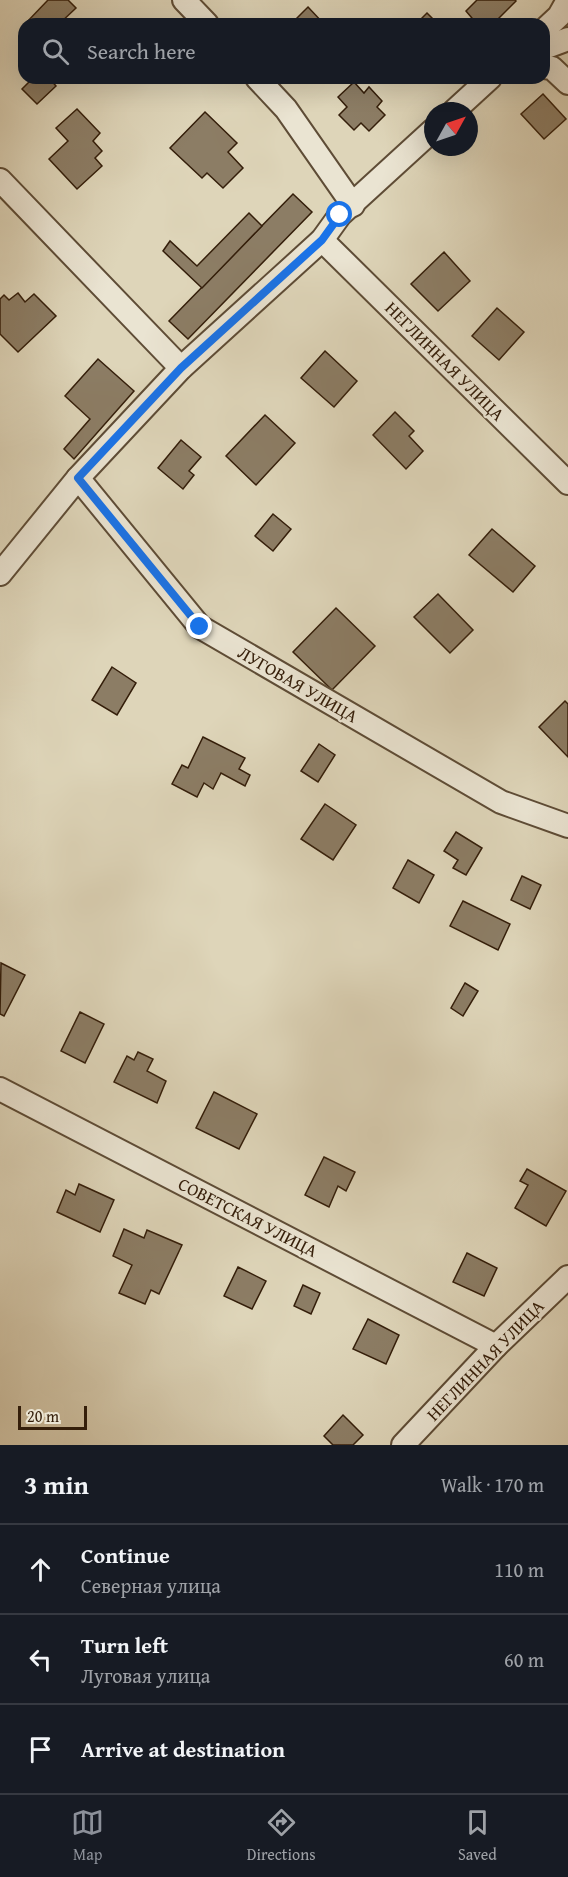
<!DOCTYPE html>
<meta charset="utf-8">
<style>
body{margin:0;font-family:"Gentium Book Plus",serif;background:#20242c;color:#f1f3f6}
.compass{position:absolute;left:424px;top:102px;width:54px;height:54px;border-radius:50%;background:#171b24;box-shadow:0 6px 24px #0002;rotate:50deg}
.scale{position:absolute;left:18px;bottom:15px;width:69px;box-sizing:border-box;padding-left:6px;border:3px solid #341e0a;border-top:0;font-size:16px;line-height:21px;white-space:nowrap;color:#341e0a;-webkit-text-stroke:4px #eae4d2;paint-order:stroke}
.stop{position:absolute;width:18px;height:18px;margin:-14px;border:4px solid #1a73e8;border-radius:50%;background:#fff}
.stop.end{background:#1a73e8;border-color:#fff;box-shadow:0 2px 6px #0008}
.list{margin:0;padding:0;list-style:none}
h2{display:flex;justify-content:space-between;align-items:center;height:78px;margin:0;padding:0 24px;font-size:26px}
h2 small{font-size:20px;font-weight:400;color:#9ea1a6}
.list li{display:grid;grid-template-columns:39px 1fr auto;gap:18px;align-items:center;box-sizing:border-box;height:90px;padding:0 24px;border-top:2px solid #363941}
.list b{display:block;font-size:22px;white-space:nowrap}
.list p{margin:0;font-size:20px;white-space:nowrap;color:#9ea1a6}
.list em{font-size:20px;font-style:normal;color:#9ea1a6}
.icon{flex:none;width:33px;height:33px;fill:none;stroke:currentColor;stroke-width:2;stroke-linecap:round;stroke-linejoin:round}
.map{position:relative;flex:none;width:568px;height:1445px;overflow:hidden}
.search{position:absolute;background:#171b24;box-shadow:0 6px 24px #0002;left:18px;right:18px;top:18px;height:66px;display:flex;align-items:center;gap:15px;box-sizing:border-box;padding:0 21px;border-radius:18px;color:#9ea1a6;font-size:22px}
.sheet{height:348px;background:#171b24}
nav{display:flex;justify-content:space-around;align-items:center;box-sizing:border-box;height:84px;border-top:2px solid #363941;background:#171b24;font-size:16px;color:#9ea1a6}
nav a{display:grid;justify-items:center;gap:3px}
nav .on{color:#8c9099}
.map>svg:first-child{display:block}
</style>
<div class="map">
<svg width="568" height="1445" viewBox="0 0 568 1445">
<rect width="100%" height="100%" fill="#ded5b9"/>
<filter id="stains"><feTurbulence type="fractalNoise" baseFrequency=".00333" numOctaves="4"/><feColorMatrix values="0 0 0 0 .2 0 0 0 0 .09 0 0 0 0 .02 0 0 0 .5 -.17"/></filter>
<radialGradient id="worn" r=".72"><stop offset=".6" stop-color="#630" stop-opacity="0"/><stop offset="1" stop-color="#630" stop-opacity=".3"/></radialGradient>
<g fill="#8c7d65" stroke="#341e0a" stroke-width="1.5">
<path d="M48,0H68L76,8L59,24H25Z"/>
<path d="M477,0H515L516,1L493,24H477L466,11Z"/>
<path d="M308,7L324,24H291Z"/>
<path d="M427,13L438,24H416Z"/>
<path d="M33,78H49L56,86L37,104L22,89Z"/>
<path d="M354,82L364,93L369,87L382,101L377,107L385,115L369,131L361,123L354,130L339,115L347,107L338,97Z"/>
<path d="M543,94L566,119L544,139L521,114Z"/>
<path d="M77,109L100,133L93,141L102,151L95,158L102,166L77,189L49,159L68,141L56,128Z"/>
<path d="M205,112L237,143L228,152L243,168L223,188L207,173L202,178L170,148Z"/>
<path d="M293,194L312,212L188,339L169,321Z"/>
<path d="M249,213L262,226L202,288L163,251L170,241L197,266Z"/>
<path d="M444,252L470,281L438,311L411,284Z"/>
<path d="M18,293L25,302L34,294L56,316L18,352L0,334V299L4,295L9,300Z"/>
<path d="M497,308L524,332L499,360L472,336Z"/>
<path d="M325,351L357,381L334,407L301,378Z"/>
<path d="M98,359L134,391L74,459L64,449L90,419L65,396Z"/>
<path d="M395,412L414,431L409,436L423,451L406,469L373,435Z"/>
<path d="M265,415L295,443L256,485L226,456Z"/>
<path d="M181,440L201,457L189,471L194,475L183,489L158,468Z"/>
<path d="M273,514L291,529L273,551L255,536Z"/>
<path d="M492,529L535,566L513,592L469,555Z"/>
<path d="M438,594L473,630L450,653L414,617Z"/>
<path d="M336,608L375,646L332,690L293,652Z"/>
<path d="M112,667L136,683L117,715L92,700Z"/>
<path d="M565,701L568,704V757L539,727Z"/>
<path d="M203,737L245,758L239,769L250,775L245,786L221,773L213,789L204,783L197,797L172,784L182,765L188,768Z"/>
<path d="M319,744L335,755L318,782L301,771Z"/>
<path d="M325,804L356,825L333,860L301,839Z"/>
<path d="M456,832L482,848L466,875L453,868L458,860L444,851Z"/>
<path d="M408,860L434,875L419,903L393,888Z"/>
<path d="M522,876L541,885L530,909L511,900Z"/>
<path d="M463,901L510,924L498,950L450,926Z"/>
<path d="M1,963L25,975L4,1016L0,1014Z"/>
<path d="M465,983L478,991L463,1016L451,1008Z"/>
<path d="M80,1012L104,1024L85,1063L61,1051Z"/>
<path d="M138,1052L153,1059L147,1071L166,1081L157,1103L114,1082L127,1056L134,1060Z"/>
<path d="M214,1092L257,1114L239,1149L196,1128Z"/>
<path d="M324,1157L355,1172L346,1191L338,1186L329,1207L305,1195Z"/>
<path d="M527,1169L566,1191L546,1226L515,1208L528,1185L520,1181Z"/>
<path d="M79,1184L114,1200L100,1232L57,1212L66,1190L75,1195Z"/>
<path d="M124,1229L144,1238L147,1230L182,1245L159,1294L151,1290L145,1304L119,1293L132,1265L113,1256Z"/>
<path d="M467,1253L497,1268L484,1296L453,1282Z"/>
<path d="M238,1267L266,1281L252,1309L224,1296Z"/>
<path d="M303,1285L320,1293L311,1314L294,1306Z"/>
<path d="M368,1319L399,1335L386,1364L353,1349Z"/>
<path d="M343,1415L363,1435L353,1445H333L324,1436Z"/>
</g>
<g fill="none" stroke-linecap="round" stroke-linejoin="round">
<defs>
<g id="minor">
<path d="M184,0L207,24"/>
<path d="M544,30L559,16L568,0"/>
<path d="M544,48L568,39"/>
<path d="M544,67L552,68L568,83"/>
<path d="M257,78L286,109L353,205"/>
<path d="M454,111L490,78"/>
<path d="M0,180L181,368"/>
<path d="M322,240L568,483"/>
<path d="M78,478L200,627L501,802L568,826"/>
<path d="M0,574L78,478L181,368L322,240L340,215L433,130"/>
<path d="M0,1089L496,1346"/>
<path d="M403,1445L496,1346L568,1277"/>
</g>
</defs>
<use href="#minor" stroke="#5e4c36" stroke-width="26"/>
<use href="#minor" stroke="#eae4d2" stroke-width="22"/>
</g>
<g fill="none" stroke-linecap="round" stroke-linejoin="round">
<path stroke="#1a73e8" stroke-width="8" d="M200,627L78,478L181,368L322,240L340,215"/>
</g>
<g text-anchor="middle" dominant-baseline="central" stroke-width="4.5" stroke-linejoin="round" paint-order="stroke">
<g font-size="18" fill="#341e0a" stroke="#eae4d2">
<text transform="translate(445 361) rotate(45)">НЕГЛИННАЯ УЛИЦА</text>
<text transform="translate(298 684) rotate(30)">ЛУГОВАЯ УЛИЦА</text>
<text transform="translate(248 1217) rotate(27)">СОВЕТСКАЯ УЛИЦА</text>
<text transform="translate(485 1360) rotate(-46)">НЕГЛИННАЯ УЛИЦА</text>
</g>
</g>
<rect width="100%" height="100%" filter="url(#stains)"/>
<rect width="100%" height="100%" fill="url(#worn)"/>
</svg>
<svg class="compass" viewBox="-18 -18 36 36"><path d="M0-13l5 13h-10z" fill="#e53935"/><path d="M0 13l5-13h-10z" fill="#9ea1a6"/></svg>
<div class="scale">20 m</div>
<div class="stop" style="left:340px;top:215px"></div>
<div class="stop end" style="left:200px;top:627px"></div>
<div class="search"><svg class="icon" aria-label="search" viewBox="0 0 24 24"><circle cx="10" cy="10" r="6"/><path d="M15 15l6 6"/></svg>Search here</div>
</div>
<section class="sheet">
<h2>3 min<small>Walk · 170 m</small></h2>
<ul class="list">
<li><svg class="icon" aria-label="ahead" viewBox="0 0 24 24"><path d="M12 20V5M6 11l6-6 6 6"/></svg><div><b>Continue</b><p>Северная улица</p></div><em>110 m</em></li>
<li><svg class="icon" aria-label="left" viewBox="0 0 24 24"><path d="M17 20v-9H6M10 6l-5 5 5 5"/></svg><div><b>Turn left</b><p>Луговая улица</p></div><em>60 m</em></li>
<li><svg class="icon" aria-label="arrive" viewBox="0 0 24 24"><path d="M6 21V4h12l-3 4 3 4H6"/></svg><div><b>Arrive at destination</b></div></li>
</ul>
</section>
<nav>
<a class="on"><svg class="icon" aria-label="map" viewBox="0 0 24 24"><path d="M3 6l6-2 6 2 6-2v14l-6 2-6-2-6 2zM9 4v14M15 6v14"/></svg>Map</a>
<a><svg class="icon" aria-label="directions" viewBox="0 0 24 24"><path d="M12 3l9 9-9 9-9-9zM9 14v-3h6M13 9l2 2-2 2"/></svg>Directions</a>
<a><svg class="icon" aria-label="saved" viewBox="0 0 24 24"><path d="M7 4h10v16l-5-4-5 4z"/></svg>Saved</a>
</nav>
